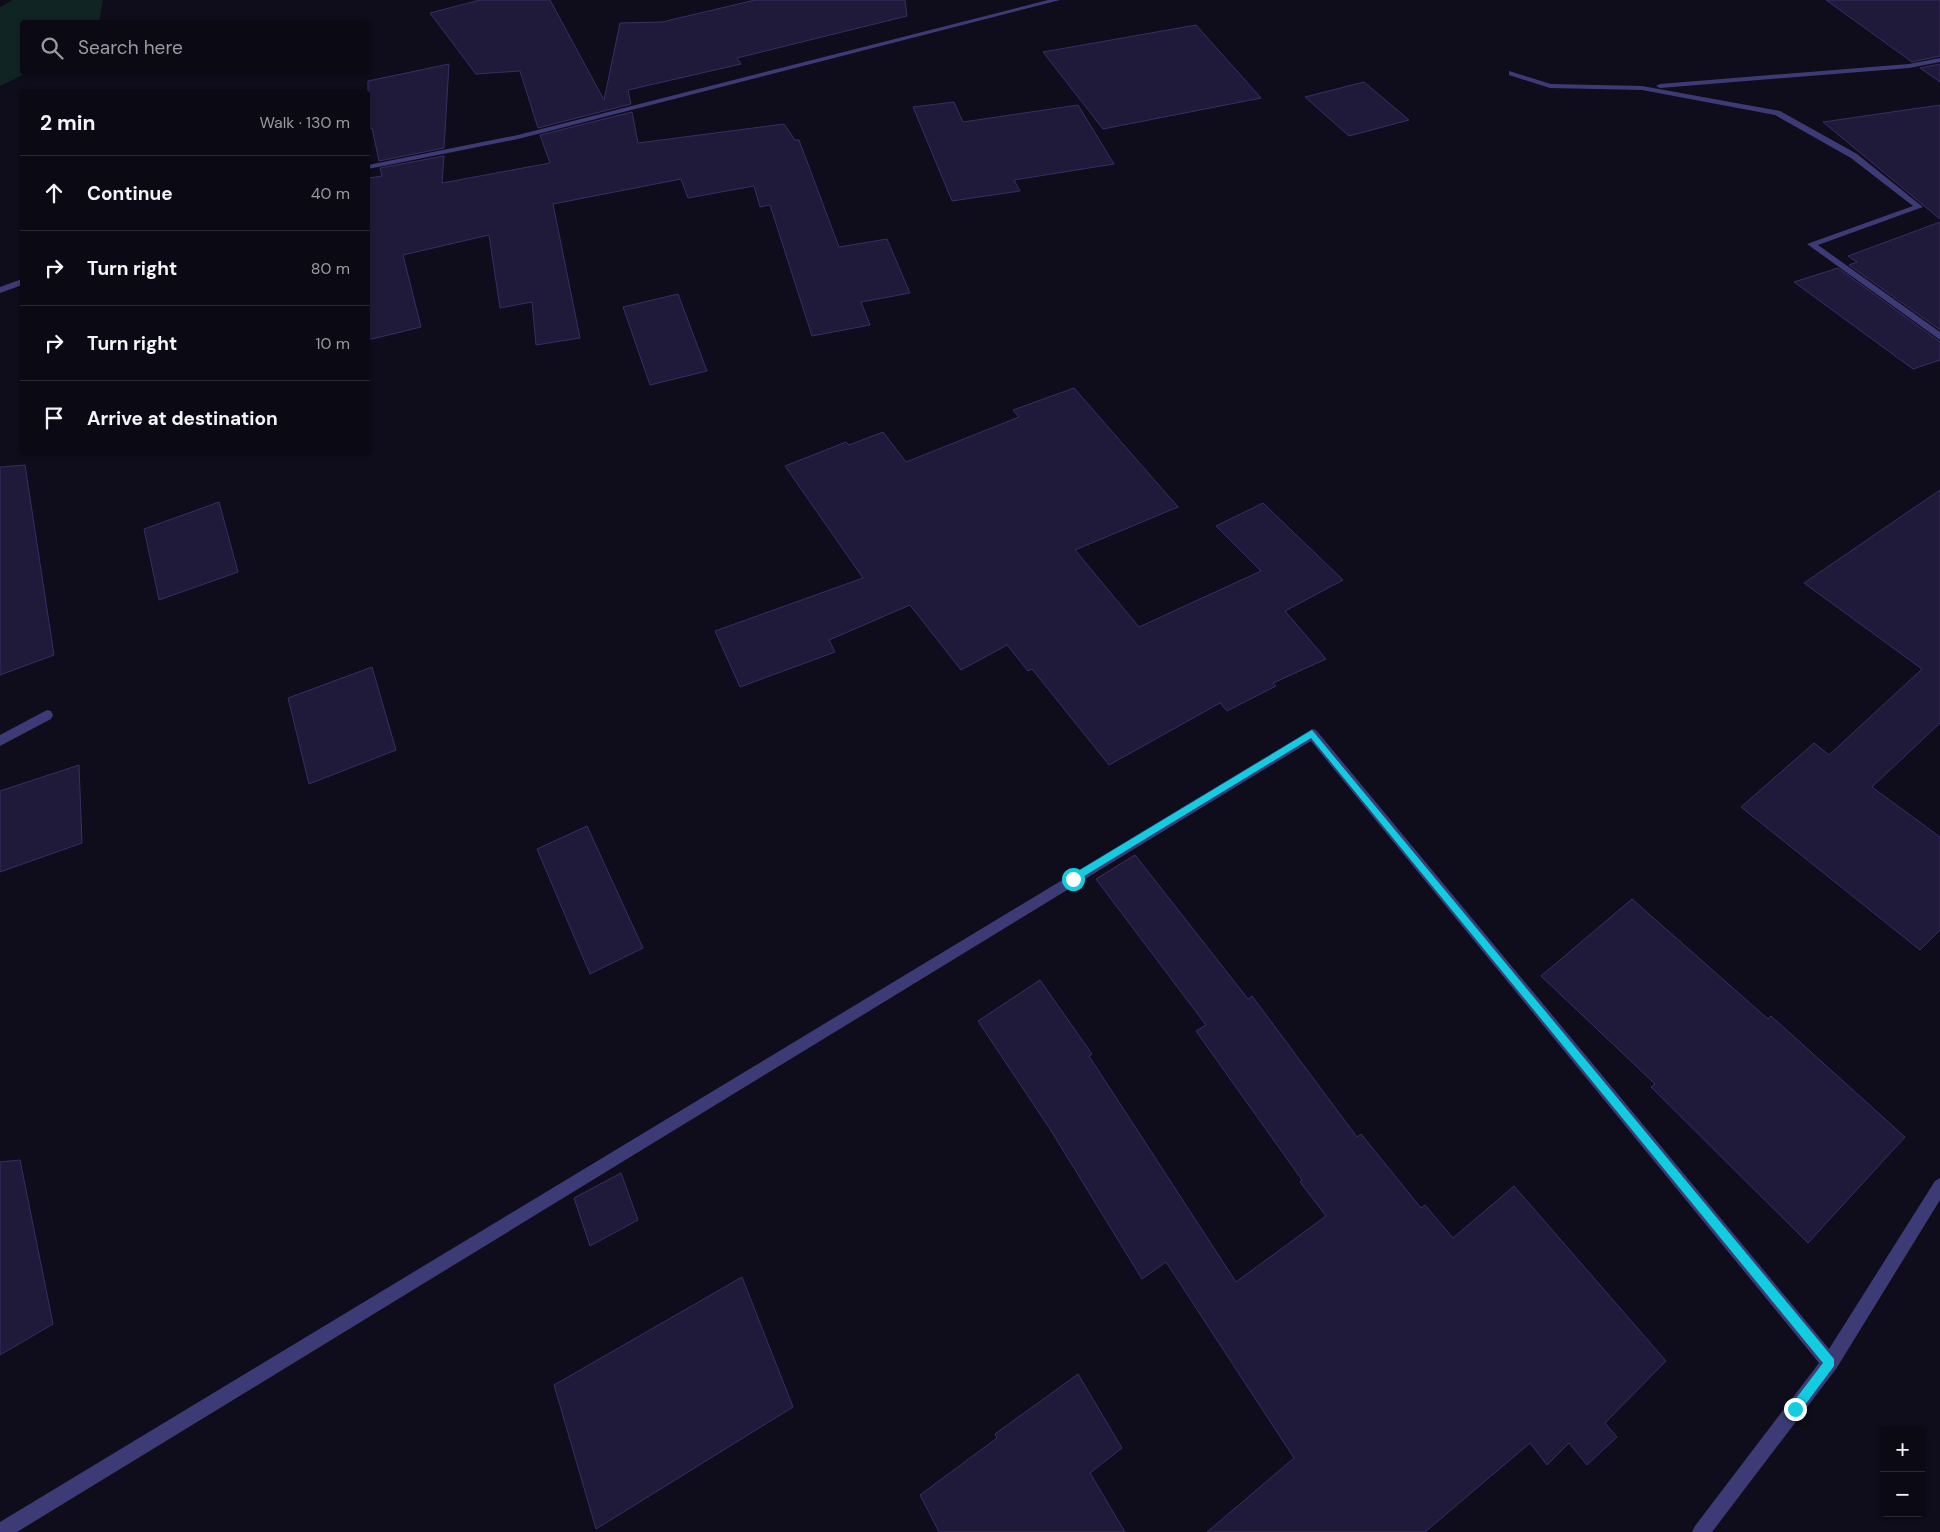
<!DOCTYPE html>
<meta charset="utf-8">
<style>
body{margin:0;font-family:"DM Sans",sans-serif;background:#14121d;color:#f1f3f6}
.controls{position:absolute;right:15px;bottom:15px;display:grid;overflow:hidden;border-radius:5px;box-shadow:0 1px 4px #0004}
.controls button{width:45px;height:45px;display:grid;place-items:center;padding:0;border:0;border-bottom:1px solid #2b2a34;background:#0b0914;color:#f1f3f6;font:25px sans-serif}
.stop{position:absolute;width:15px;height:15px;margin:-11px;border:4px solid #12cddf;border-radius:50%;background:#fff}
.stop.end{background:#12cddf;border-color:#fff;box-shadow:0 1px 5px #0008}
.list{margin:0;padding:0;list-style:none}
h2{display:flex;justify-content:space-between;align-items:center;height:65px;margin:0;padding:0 20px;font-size:21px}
h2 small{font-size:16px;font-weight:400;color:#9a9aa0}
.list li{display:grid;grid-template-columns:32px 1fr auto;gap:15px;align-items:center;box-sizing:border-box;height:75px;padding:0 20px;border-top:1px solid #2b2a34}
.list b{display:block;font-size:19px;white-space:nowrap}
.list em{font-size:16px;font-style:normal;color:#9a9aa0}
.icon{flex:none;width:28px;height:28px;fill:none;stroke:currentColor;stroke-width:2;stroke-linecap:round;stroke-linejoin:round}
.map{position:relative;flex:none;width:1940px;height:1532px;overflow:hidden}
.search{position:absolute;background:#0b0914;box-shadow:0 1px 4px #0004;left:20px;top:20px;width:350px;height:55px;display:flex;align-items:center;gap:12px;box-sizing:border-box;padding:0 18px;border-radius:5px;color:#9a9aa0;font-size:19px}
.panel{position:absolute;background:#0b0914;box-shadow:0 1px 4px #0004;left:20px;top:90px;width:350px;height:365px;border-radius:5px}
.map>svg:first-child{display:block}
</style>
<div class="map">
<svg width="1940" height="1532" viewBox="0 0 1940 1532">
<rect width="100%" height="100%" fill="#0f0c1b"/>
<path fill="#102423" d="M13,0H103L99,22H22V72L27,73L0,86V7Z"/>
<g fill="#201a3a" stroke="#382e64">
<path d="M480,0H550L604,100L620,23L662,22L755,0H905L907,16L737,58L741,64L628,90L631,104L538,128L520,71L476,74L430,13Z"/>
<path d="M1826,0H1940V56L1912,62Z"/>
<path d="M1196,25L1261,98L1103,129L1043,52Z"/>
<path d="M449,64L444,148L379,161L372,128L368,129V81Z"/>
<path d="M1940,64V82L1920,68Z"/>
<path d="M1364,82L1409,120L1349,136L1305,97Z"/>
<path d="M954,102L963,122L1078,105L1114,164L1014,180L1020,191L952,201L913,107Z"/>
<path d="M1940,105V219L1823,122Z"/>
<path d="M632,112L638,143L784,124L795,140H799L839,247L887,239L910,293L861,302L870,325L812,336L770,205L760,207L754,186L688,198L681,179L553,204L580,338L536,345L532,302L500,308L489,235L403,255L421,327L368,340V178L382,176L380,168L444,156L442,183L550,163L540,135Z"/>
<path d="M1940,222V330L1849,265L1857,262L1848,256Z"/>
<path d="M1838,268L1940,342V360L1913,369L1794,282Z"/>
<path d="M678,294L707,371L650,385L623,307Z"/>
<path d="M1074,388L1178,507L1075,550L1139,627L1261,571L1216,526L1263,503L1343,580L1285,611L1326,659L1273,683L1276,686L1227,711L1220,703L1109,765L1032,669L1028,671L1007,645L961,670L910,605L829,640L835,652L740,687L715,631L863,578L785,466L846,442L849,445L883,432L906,462L1019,417L1013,410Z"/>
<path d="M25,465L54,655L0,675V467Z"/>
<path d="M1940,490V723L1872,787L1940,837V930L1920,950L1741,807L1814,743L1829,755L1922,669L1804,583Z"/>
<path d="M219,502L238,572L159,600L144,529Z"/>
<path d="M372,667L396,750L309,784L288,698Z"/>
<path d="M79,765L82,843L0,872V791Z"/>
<path d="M587,826L643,948L590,974L537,849Z"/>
<path d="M1135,855L1248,999L1252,996L1357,1137L1361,1134L1421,1208L1425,1205L1453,1238L1514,1186L1666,1361L1605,1423L1617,1437L1587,1465L1569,1443L1547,1465L1530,1443L1425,1532H1207L1294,1458L1166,1262L1142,1279L1050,1129L978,1021L1040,980L1092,1054L1089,1056L1236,1282L1326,1216L1300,1182L1302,1180L1196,1031L1206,1025L1096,879Z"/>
<path d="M1632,899L1768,1019L1771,1016L1905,1137L1808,1243L1651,1087L1655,1084L1541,976Z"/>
<path d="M20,1160L53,1324L0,1355V1162Z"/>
<path d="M621,1173L638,1220L590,1246L574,1198Z"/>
<path d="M742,1277L793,1407L596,1529L554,1385Z"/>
<path d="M1078,1374L1122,1448L1090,1473L1125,1532H939L920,1495L997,1438L995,1434Z"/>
</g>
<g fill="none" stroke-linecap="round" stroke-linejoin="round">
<g fill="#3d3b76" fill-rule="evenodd">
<path d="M1048,0H1060L518,139L368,169V165L518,135Z"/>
<path d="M1940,58V62L1909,68L1660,88L1656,86L1660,84L1909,64Z"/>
<path d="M1509,71L1551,84L1642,86L1780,111L1857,154L1923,207L1818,245L1940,332V340L1807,244L1913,206L1851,158L1775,115L1642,90L1550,88L1509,75Z"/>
<path d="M22,279V285L0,293V287Z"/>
<path d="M47,710L51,711L53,715L51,719L0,746V735Z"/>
<path d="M1312,729L1316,730L1829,1349L1935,1181L1940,1178V1200L1836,1369L1712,1532H1692L1695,1526L1819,1363L1311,741L17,1532H0V1522Z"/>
</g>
</g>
<path fill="#12cddf" d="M1312,730L1834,1359V1366L1799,1413H1791V1405L1823,1363L1311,738L1076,881H1070V876Z"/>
</svg>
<div class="controls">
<button>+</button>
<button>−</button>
</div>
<div class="stop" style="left:1073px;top:879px"></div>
<div class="stop end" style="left:1795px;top:1409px"></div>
<div class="search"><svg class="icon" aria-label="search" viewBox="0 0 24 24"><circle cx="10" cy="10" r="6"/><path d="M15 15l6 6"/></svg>Search here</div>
<section class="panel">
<h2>2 min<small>Walk · 130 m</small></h2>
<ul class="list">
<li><svg class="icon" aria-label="ahead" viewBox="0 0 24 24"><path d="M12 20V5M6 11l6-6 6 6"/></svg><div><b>Continue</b></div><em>40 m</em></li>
<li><svg class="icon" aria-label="right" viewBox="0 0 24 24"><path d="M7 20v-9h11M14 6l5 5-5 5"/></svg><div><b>Turn right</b></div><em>80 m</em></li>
<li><svg class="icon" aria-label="right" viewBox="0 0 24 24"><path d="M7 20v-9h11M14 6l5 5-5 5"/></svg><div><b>Turn right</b></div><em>10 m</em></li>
<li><svg class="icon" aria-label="arrive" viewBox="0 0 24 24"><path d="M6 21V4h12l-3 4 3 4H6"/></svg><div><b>Arrive at destination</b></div></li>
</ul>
</section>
</div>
